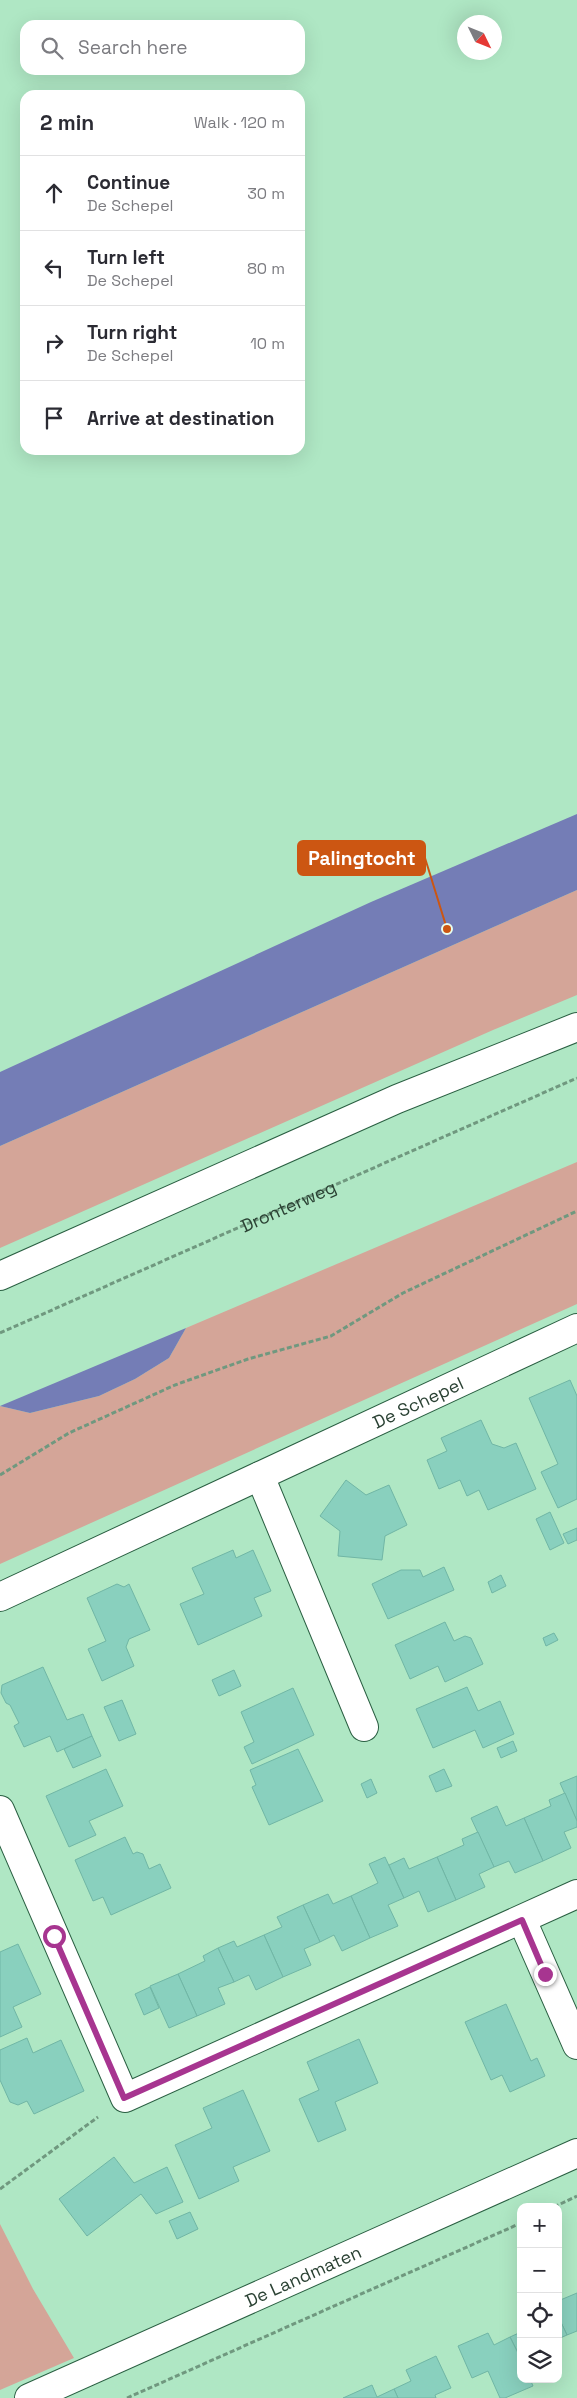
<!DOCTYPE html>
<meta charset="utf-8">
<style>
body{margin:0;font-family:"Space Grotesk",sans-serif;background:#f7f7f7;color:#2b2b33}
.controls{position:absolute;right:15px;bottom:15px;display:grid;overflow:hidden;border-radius:10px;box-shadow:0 5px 20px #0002}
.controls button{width:45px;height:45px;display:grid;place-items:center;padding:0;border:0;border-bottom:1px solid #e1e1e2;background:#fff;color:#2b2b33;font:25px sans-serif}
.compass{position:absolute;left:457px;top:15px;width:45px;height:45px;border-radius:50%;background:#fff;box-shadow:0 5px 20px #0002;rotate:133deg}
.stop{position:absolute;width:15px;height:15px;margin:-11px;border:4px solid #a73590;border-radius:50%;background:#fff}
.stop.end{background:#a73590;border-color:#fff;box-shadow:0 1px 5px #0008}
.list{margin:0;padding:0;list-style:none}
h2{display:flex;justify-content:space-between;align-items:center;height:65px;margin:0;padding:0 20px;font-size:21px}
h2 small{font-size:16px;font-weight:400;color:#7c7c81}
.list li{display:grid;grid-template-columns:32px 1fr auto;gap:15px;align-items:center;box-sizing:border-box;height:75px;padding:0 20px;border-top:1px solid #e1e1e2}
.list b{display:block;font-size:19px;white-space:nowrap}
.list p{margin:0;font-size:16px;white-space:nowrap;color:#7c7c81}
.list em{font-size:16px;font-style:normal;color:#7c7c81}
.icon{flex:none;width:28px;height:28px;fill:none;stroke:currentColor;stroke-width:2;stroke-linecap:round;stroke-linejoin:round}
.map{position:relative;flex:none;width:577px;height:2398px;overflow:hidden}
.search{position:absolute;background:#fff;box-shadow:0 5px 20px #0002;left:20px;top:20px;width:285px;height:55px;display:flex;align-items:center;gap:12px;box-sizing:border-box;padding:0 18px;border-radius:15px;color:#7c7c81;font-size:19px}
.panel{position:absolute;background:#fff;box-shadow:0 5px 20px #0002;left:20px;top:90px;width:285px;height:365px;border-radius:15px}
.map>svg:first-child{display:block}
</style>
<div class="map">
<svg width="577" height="2398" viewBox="0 0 577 2398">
<rect width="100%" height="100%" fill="#afe7c4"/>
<g fill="#d4a598">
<path d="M577,890V995L493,1030L0,1248V1146Z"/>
<path d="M577,1162V1304L0,1564V1406L30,1413L99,1396L135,1379L169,1358L186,1328Z"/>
<path d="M0,2224L33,2289L74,2358L0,2390Z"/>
</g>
<g fill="#747db6">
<path d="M577,814V890L0,1146V1072L371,902Z"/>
<path d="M186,1328L169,1358L135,1379L99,1396L30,1413L0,1406Z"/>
</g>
<g fill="#89d0be" stroke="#70b6a5">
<path d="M570,1380L577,1396V1499L558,1508L541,1472L558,1464L529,1398Z"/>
<path d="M481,1420L492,1444L504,1448L516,1443L536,1489L488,1510L479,1490L467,1496L460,1480L439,1489L427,1460L447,1451L441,1438Z"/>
<path d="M346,1480L366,1495L389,1485L407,1525L385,1536L382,1560L338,1556L340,1531L320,1516Z"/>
<path d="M550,1512L564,1543L550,1550L536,1519Z"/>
<path d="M577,1528V1540L568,1544L563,1534Z"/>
<path d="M233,1550L236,1558L253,1550L271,1591L254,1598L262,1616L198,1645L180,1604L204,1594L192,1568Z"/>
<path d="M444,1567L454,1590L388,1619L372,1584L401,1570H420L423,1577Z"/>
<path d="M501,1575L506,1586L492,1593L488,1582Z"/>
<path d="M117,1584L124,1587L129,1584L150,1630L129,1639L126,1647L134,1666L102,1681L88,1649L106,1641L87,1598Z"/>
<path d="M445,1622L454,1641L465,1636L471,1638L483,1664L445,1682L438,1666L410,1679L395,1645Z"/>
<path d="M554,1633L558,1640L546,1646L543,1638Z"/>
<path d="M43,1667L67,1720L83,1714L92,1736L57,1752L50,1736L24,1747L14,1726L19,1723L10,1705L6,1703L1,1693L2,1685Z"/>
<path d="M234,1670L241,1686L219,1696L212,1680Z"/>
<path d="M467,1687L478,1711L500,1701L514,1734L483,1748L475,1730L433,1748L416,1709Z"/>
<path d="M293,1688L314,1735L252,1764L244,1747L254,1742L241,1712Z"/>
<path d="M122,1700L136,1734L119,1741L104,1707Z"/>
<path d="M92,1736L101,1756L73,1768L64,1749Z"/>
<path d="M513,1741L517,1751L501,1758L497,1748Z"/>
<path d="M298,1749L323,1801L269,1825L252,1787L256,1785L250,1770Z"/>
<path d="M106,1769L123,1806L89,1821L96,1835L69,1847L46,1796Z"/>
<path d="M444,1769L452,1786L436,1792L429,1776Z"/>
<path d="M577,1776V1821L560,1783Z"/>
<path d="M371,1779L377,1793L367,1798L361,1784Z"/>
<path d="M565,1793L577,1821V1827L564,1832L571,1848L543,1861L524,1818L551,1806L549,1800Z"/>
<path d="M497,1806L506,1826L524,1818L543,1861L515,1873L509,1861L494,1867L471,1818Z"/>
<path d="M478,1832L494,1867L479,1874L485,1887L456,1900L437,1857L464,1845L462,1839Z"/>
<path d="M125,1837L133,1854L137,1852L143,1854L149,1869L160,1864L171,1888L111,1915L103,1897L93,1901L75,1860Z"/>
<path d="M385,1857L404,1898L388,1905L398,1926L370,1938L351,1896L378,1883L369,1864Z"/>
<path d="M437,1857L456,1900L428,1912L419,1891L404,1898L389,1865L404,1858L409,1869Z"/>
<path d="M328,1894L333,1904L351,1896L370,1938L342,1951L334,1935L320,1942L303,1905Z"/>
<path d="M303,1905L320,1942L304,1949L311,1965L283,1977L264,1935L282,1927L277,1917Z"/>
<path d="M264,1935L283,1977L256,1990L249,1975L234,1982L218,1948L234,1941L237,1947Z"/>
<path d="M18,1944L41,1994L13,2007L22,2027L0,2037V1952Z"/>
<path d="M218,1948L234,1982L218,1988L225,2004L197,2016L178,1974L205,1961L203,1956Z"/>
<path d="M178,1974L197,2016L169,2028L150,1986Z"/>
<path d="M150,1987L159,2008L144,2015L135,1994Z"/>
<path d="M506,2004L531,2061L537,2058L545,2076L510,2092L502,2075L491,2080L465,2022Z"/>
<path d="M27,2038L33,2053L61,2040L84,2091L34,2114L27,2101L18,2105L10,2102L0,2080V2050Z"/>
<path d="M359,2039L378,2083L335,2102L346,2130L318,2142L299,2099L319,2090L307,2062Z"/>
<path d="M243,2090L270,2151L233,2167L239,2181L199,2199L175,2145L212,2128L203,2108Z"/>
<path d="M114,2157L134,2183L167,2167L183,2202L156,2214L141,2194L87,2236L59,2199Z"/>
<path d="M190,2212L198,2229L177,2239L169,2221Z"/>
<path d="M577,2293V2331L567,2335L558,2316V2301Z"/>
<path d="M558,2316L567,2335L558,2339Z"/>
<path d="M521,2332V2359L510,2337Z"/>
<path d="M488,2333L494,2345L510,2337L521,2359V2379H530L533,2386L505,2398H500L488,2371L472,2378L458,2346Z"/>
<path d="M436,2356L451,2388L435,2395L436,2398H398L394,2389L411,2381L406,2370Z"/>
<path d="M372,2385L377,2397L394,2389L398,2398H343Z"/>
</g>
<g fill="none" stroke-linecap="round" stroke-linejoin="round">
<defs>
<g id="minor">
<path d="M260,1476L364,1727"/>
<path id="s2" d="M0,1597L577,1328"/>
<path d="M0,1810L125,2098L577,1894"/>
<path d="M522,1920L577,2045"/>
</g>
<g id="tertiary">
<path id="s3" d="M29,2398L577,2153"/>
</g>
<path id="primary" d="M0,1276L397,1099L577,1027"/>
</defs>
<use href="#minor" stroke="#2a5f42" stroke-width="30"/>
<use href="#tertiary" stroke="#2a5f42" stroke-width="30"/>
<use href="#primary" stroke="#2a5f42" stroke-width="30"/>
<g stroke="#70987f" stroke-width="3" stroke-dasharray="5 2.5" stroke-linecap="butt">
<path id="s1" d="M0,1333L577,1078"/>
<path d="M0,1475L69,1433L175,1385L248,1359L331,1336L403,1293L577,1211"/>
<path d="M0,2189L98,2117"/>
<path d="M554,2207L577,2196"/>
<path d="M127,2398L521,2223"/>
</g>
<use href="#minor" stroke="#fff" stroke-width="28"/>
<use href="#tertiary" stroke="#fff" stroke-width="28"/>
<use href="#primary" stroke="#fff" stroke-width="28"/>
</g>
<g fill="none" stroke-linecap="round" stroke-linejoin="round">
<path stroke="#a73590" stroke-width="6" d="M54,1936L124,2098L522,1920L545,1974"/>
</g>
<g text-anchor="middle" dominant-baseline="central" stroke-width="4" stroke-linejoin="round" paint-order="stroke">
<g font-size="18" fill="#2b4234" stroke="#e9fff0">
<text stroke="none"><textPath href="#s1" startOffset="315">Dronterweg</textPath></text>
<text stroke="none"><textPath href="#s2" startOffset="461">De Schepel</textPath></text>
<text stroke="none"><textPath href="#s3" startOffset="300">De Landmaten</textPath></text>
</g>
</g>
<path fill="none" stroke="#cc5612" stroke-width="2" d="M447 929L425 858"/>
<circle fill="#cc5612" stroke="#e9fff0" stroke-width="2" cx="447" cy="929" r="5"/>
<rect fill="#cc5612" stroke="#cc5612" stroke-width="2" x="298" y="841" width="127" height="34" rx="5"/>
<g font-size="19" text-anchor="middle" font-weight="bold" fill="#fff">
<text x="362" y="865">Palingtocht</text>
</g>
</svg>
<div class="controls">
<button>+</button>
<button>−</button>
<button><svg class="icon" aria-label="locate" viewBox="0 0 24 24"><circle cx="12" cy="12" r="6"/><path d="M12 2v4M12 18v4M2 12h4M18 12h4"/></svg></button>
<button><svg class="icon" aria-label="layers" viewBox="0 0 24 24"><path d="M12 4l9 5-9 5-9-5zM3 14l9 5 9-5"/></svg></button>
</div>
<svg class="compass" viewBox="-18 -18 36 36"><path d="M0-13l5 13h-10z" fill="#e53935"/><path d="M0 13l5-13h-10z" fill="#7c7c81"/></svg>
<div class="stop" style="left:54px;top:1936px"></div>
<div class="stop end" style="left:545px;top:1974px"></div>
<div class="search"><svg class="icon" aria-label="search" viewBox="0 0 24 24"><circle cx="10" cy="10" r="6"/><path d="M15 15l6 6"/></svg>Search here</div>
<section class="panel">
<h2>2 min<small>Walk · 120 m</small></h2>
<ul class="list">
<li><svg class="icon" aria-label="ahead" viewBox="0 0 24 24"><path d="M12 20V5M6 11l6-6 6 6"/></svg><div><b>Continue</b><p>De Schepel</p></div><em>30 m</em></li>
<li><svg class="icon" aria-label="left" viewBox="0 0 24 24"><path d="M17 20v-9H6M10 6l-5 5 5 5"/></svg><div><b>Turn left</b><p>De Schepel</p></div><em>80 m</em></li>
<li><svg class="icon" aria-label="right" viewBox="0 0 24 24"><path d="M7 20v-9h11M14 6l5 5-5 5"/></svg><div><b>Turn right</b><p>De Schepel</p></div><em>10 m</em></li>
<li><svg class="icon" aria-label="arrive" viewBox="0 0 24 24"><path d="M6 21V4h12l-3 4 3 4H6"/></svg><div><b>Arrive at destination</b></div></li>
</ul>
</section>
</div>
